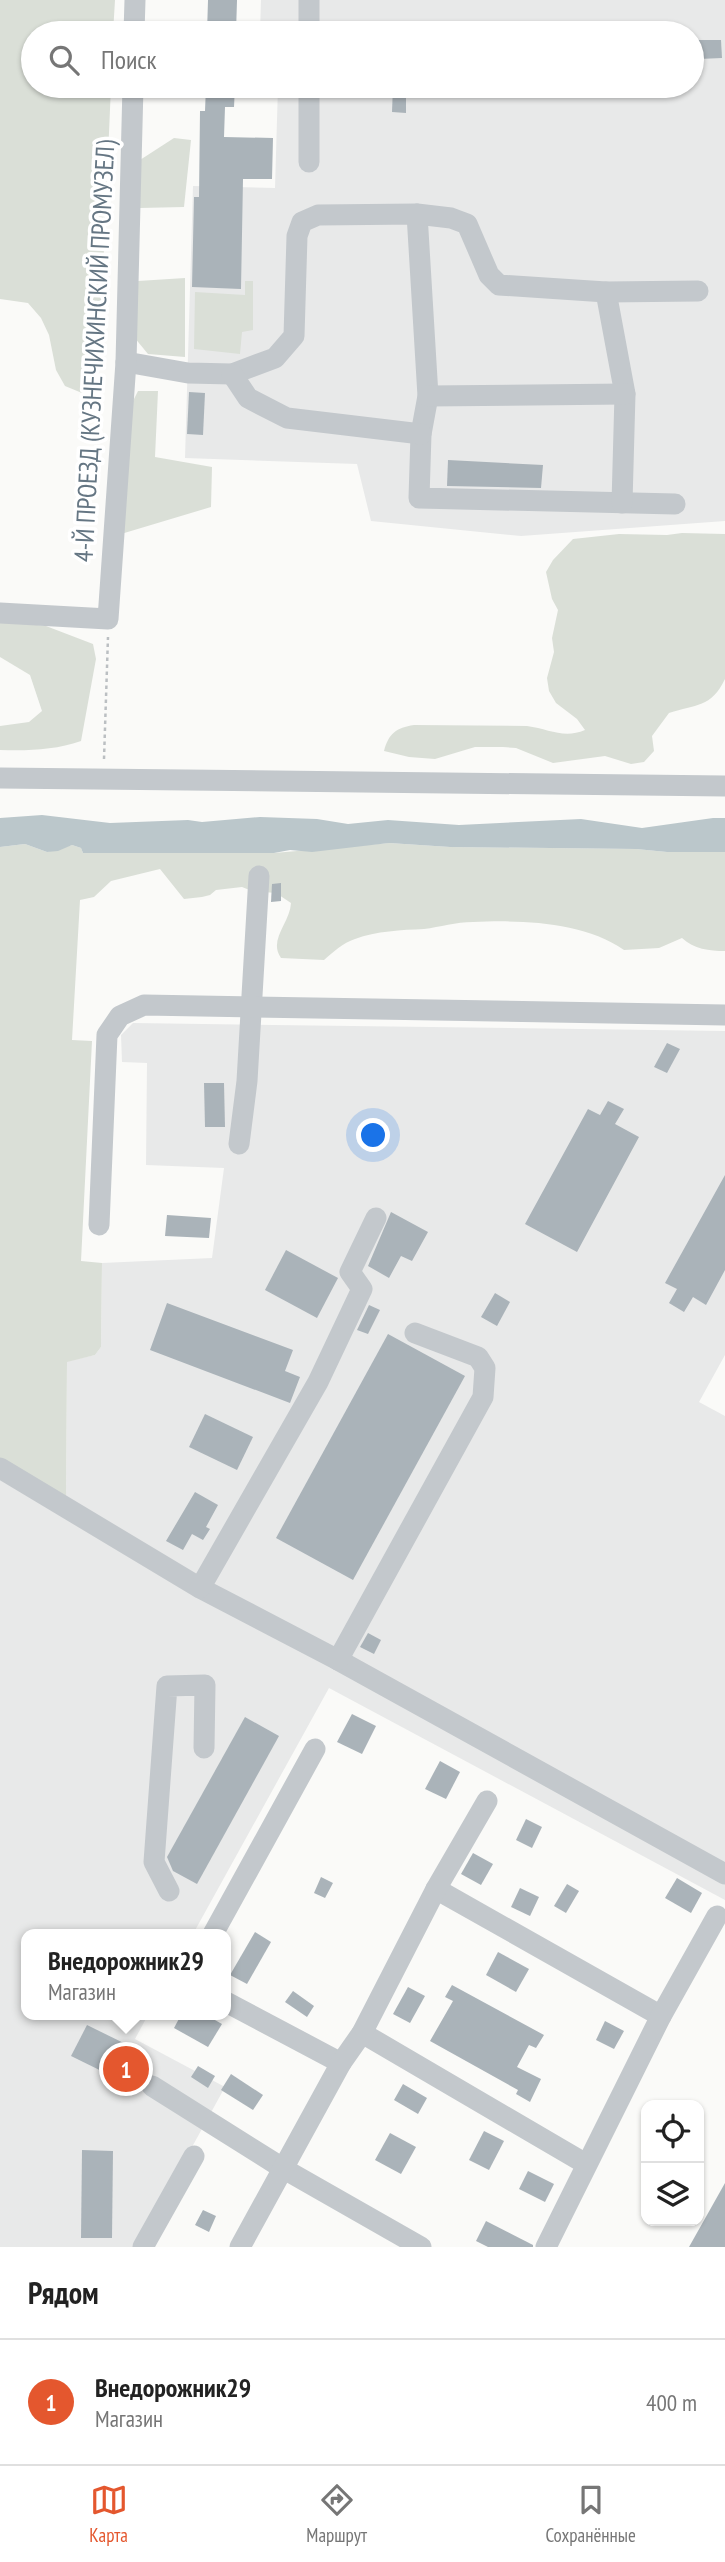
<!DOCTYPE html>
<html lang="ru">
<meta charset="utf-8">
<style>
body{margin:0;font-family:"PT Sans Narrow",sans-serif;background:#f2f2f2;color:#222}
.controls{position:absolute;right:21px;bottom:21px;display:grid;overflow:hidden;border-radius:14px;box-shadow:0 2px 5px #0004}
.controls button{width:63px;height:63px;display:grid;place-items:center;padding:0;border:0;border-bottom:2px solid #e0e0e0;background:#fff;color:#222;font:35px sans-serif}
.you{position:absolute;left:374px;top:1136px;width:24px;height:24px;margin:-18px;border:5px solid #fff;border-radius:50%;background:#1a73e8;box-shadow:0 0 0 10px #1a73e833}
.badge{display:grid;place-items:center;width:46px;height:46px;border-radius:50%;background:#e4572e;color:#fff;font-size:23px;font-weight:700}
.pin{position:absolute;translate:-50% -50%;border:4px solid #fff;box-shadow:0 2px 7px #0006}
.popup{position:absolute;left:21px;top:1929px;width:210px;height:91px;box-sizing:border-box;display:grid;place-content:center;border-radius:14px;background:#fff;filter:drop-shadow(0 2px 5px #0005);font-size:23px;white-space:nowrap;color:#767676}
.popup b{font-size:26px;color:#222}
.popup::after{content:'';position:absolute;left:50%;top:100%;margin-left:-14px;border:14px solid transparent;border-top-color:#fff}
.list{margin:0;padding:0;list-style:none}
h2{display:flex;justify-content:space-between;align-items:center;height:91px;margin:0;padding:0 28px;font-size:30px}
h2 small{font-size:23px;font-weight:400;color:#767676}
.list li{display:grid;grid-template-columns:46px 1fr auto;gap:21px;align-items:center;box-sizing:border-box;height:126px;padding:0 28px;border-top:2px solid #e0e0e0}
.list b{display:block;font-size:26px;white-space:nowrap}
.list p{margin:0;font-size:23px;white-space:nowrap;color:#767676}
.list em{font-size:23px;font-style:normal;color:#767676}
.icon{flex:none;width:38px;height:38px;fill:none;stroke:currentColor;stroke-width:2;stroke-linecap:round;stroke-linejoin:round}
.map{position:relative;flex:none;width:725px;height:2247px;overflow:hidden}
.search{position:absolute;background:#fff;box-shadow:0 2px 5px #0004;left:21px;right:21px;top:21px;height:77px;display:flex;align-items:center;gap:18px;box-sizing:border-box;padding:0 24px;border-radius:38px;color:#767676;font-size:26px}
.sheet{height:217px;background:#fff}
nav{display:flex;justify-content:space-around;align-items:center;box-sizing:border-box;height:98px;border-top:2px solid #e0e0e0;background:#fff;font-size:19px;color:#767676}
nav a{display:grid;justify-items:center;gap:4px}
nav .on{color:#e4572e}
.map>svg:first-child{display:block}
</style>
<div class="map">
<svg width="725" height="2247" viewBox="0 0 725 2247">
<rect width="100%" height="100%" fill="#fafaf8"/>
<g fill="#e8e9e9">
<path d="M261,0H725V521L521,536L371,521L357,464L185,458L193,186L275,188L278,86H692V33H260Z"/>
<path d="M133,1023L725,1031V1355L699,1402L725,1416V1900L329,1688L193,1934H26V2015H148L135,2039L225,2087L137,2247H0V1460L66,1497L67,1361L95,1355L101,1347L102,1263L212,1258L224,1168L146,1165L147,1063L122,1062L121,1035Z"/>
</g>
<g fill="#dadfd7">
<path d="M0,0H115L113,33H33V86H111L99,365L93,381L82,393L65,386L56,370L49,335L41,318L28,303L0,299Z"/>
<path d="M174,138L191,140L184,207L140,208V160Z"/>
<path d="M185,278V357L148,354L134,337L138,281Z"/>
<path d="M245,281H253V330L242,332L240,354L194,349L195,292L245,295Z"/>
<path d="M138,391H158L155,457L212,467L211,507L121,534L128,411Z"/>
<path d="M682,533L725,534V679C711,708 696,704 669,713L652,736L654,751L644,762L631,764L605,756L553,763L516,748L503,747H475L435,759L409,757L384,751C389,733 396,728 414,725L527,726C549,729 564,739 585,730L577,719L556,703L549,691L547,678L554,652L552,638L558,610L552,599L546,572L553,560L573,539L619,534L667,535Z"/>
<path d="M0,621L46,626L93,644L96,659L81,741C55,750 28,751 0,750V726L29,722L42,711L30,675L0,657Z"/>
<path d="M389,843L450,847L636,849L667,852H725V951C709,951 694,949 682,938L659,948L624,950C583,921 521,920 473,922C456,922 440,927 424,929C402,930 376,931 355,939C343,943 333,952 324,960L281,958C268,940 290,923 291,903L276,893L252,891L242,887L216,890L210,895L202,897L184,899L160,869L111,881L94,897L80,900L72,1040L92,1041L81,1261L102,1263L101,1347L95,1355L67,1362L66,1498L0,1460V847L25,844L47,852L72,845L81,848L83,853H274Z"/>
</g>
<path fill="#bbc7cb" d="M42,815L110,823L188,820L202,822L260,817L317,819L348,824L388,820L459,825L581,819L642,828L713,818H725V852H667L636,849L450,847L389,843L312,852L290,850L274,853H83L81,848L72,845L58,851L47,852L25,844L0,847V818Z"/>
<g fill="#aab3b9">
<path d="M208,0H237L236,33H207Z"/>
<path d="M698,40H721L722,58L699,59Z"/>
<path d="M206,86H235L234,107H225L224,137L273,138L272,179H243L241,289L192,287L194,197H199L200,111H205Z"/>
<path d="M393,86H406V113L392,112Z"/>
<path d="M189,392L205,393L203,435L187,434Z"/>
<path d="M448,460L543,465L541,488L447,486Z"/>
<path d="M281,883V901L271,902L272,884Z"/>
<path d="M667,1043L680,1049L667,1073L654,1067Z"/>
<path d="M204,1083H224L225,1127H205Z"/>
<path d="M608,1101L624,1109L615,1124L639,1137L577,1252L525,1224L588,1109L600,1115Z"/>
<path d="M725,1175V1270L706,1305L693,1297L684,1312L669,1303L677,1289L665,1283Z"/>
<path d="M391,1212L428,1232L412,1261L401,1256L389,1278L368,1266Z"/>
<path d="M167,1215L211,1218L209,1238L165,1236Z"/>
<path d="M286,1250L338,1278L317,1318L265,1290Z"/>
<path d="M495,1293L510,1302L497,1326L481,1317Z"/>
<path d="M167,1303L293,1350L285,1371L300,1377L290,1403L150,1350Z"/>
<path d="M369,1305L380,1310L368,1334L357,1330Z"/>
<path d="M388,1334L465,1376L353,1580L276,1538Z"/>
<path d="M205,1414L253,1437L237,1470L189,1447Z"/>
<path d="M195,1492L218,1505L206,1527L210,1529L203,1540L192,1534L183,1550L166,1541Z"/>
<path d="M368,1633L381,1640L374,1654L360,1647Z"/>
<path d="M352,1714L376,1726L362,1754L337,1742Z"/>
<path d="M245,1717L279,1736L197,1884L173,1871L167,1857Z"/>
<path d="M440,1761L460,1772L446,1799L425,1789Z"/>
<path d="M526,1819L542,1827L532,1848L516,1840Z"/>
<path d="M473,1853L493,1864L481,1885L461,1874Z"/>
<path d="M321,1877L333,1883L325,1898L314,1893Z"/>
<path d="M677,1878L702,1893L691,1913L665,1898Z"/>
<path d="M567,1884L579,1891L566,1913L554,1906Z"/>
<path d="M520,1888L539,1897L530,1916L511,1907Z"/>
<path d="M255,1932L271,1942L247,1984L230,1975Z"/>
<path d="M498,1952L529,1969L516,1992L486,1975Z"/>
<path d="M452,1985L544,2035L536,2048L529,2045L517,2067L541,2079L530,2102L516,2094L518,2090L430,2041L453,2001L445,1997Z"/>
<path d="M408,1987L425,1996L410,2023L393,2014Z"/>
<path d="M293,1991L314,2006L307,2017L285,2002Z"/>
<path d="M181,2015H206L222,2024L208,2047L174,2028Z"/>
<path d="M605,2021L624,2031L614,2049L596,2040Z"/>
<path d="M87,2025L146,2054L130,2085L71,2056Z"/>
<path d="M198,2066L215,2076L208,2088L191,2077Z"/>
<path d="M231,2074L263,2095L253,2110L221,2090Z"/>
<path d="M403,2084L427,2098L418,2114L394,2100Z"/>
<path d="M484,2131L504,2141L489,2170L469,2160Z"/>
<path d="M390,2133L416,2147L401,2174L375,2160Z"/>
<path d="M82,2150L113,2151L112,2238H81Z"/>
<path d="M528,2171L554,2184L545,2202L519,2189Z"/>
<path d="M725,2183V2247H689Z"/>
<path d="M203,2210L216,2216L209,2232L195,2225Z"/>
<path d="M486,2221L533,2245V2247H488L476,2241Z"/>
</g>
<g fill="none" stroke-linecap="round" stroke-linejoin="round">
<path stroke="#bbbfc2" stroke-width="2.5" stroke-dasharray="3.5 3.5" stroke-linecap="butt" d="M104,759L108,637"/>
<g stroke="#c3c8cc" stroke-width="21">
<path d="M309,0V33"/>
<path d="M134,33L135,0"/>
<path d="M309,86V162"/>
<path d="M417,214L428,396L421,434L419,498L675,504"/>
<path d="M606,292L625,394L622,503"/>
<path d="M126,362L188,373L232,374L275,358L294,336L297,236L302,222L318,215L417,214L451,218L467,224L489,275L499,285L606,292L698,291"/>
<path d="M232,374L248,398L287,418L421,434"/>
<path d="M428,396L625,394"/>
<path d="M0,613L108,619L126,362L133,86"/>
<path d="M0,778L725,786"/>
<path d="M239,1144L247,1081L259,876"/>
<path d="M99,1225L107,1035L120,1016L144,1005L725,1015"/>
<path d="M0,1468L200,1588L338,1660L725,1874"/>
<path d="M200,1588L318,1382L362,1289L350,1272L376,1218"/>
<path d="M338,1660L483,1397L485,1368L478,1357L415,1333"/>
<path d="M436,1889L661,2016"/>
<path d="M169,1891L154,1862L167,1686L205,1685L204,1748"/>
<path d="M213,1934L315,1749"/>
<path d="M226,2002L341,2063"/>
<path d="M362,2033L586,2164"/>
<path d="M152,2086L284,2169L421,2247"/>
<path d="M143,2247L194,2156"/>
<path d="M240,2247L341,2063L362,2033L436,1889L487,1801"/>
<path d="M546,2247L661,2016L717,1916"/>
</g>
</g>
<g text-anchor="middle" dominant-baseline="central" stroke-width="7" stroke-linejoin="round" paint-order="stroke">
<g font-size="26" fill="#657683" stroke="#fff">
<text transform="translate(94 351) rotate(-87)">4-Й ПРОЕЗД (КУЗНЕЧИХИНСКИЙ ПРОМУЗЕЛ)</text>
</g>
</g>
</svg>
<div class="controls">
<button><svg class="icon" aria-label="locate" viewBox="0 0 24 24"><circle cx="12" cy="12" r="6"/><path d="M12 2v4M12 18v4M2 12h4M18 12h4"/></svg></button>
<button><svg class="icon" aria-label="layers" viewBox="0 0 24 24"><path d="M12 4l9 5-9 5-9-5zM3 14l9 5 9-5"/></svg></button>
</div>
<div class="you"></div>
<div class="pin badge" style="left:126px;top:2069px">1</div>
<div class="popup"><b>Внедорожник29</b>Магазин</div>
<div class="search"><svg class="icon" aria-label="search" viewBox="0 0 24 24"><circle cx="10" cy="10" r="6"/><path d="M15 15l6 6"/></svg>Поиск</div>
</div>
<section class="sheet">
<h2>Рядом<small></small></h2>
<ul class="list">
<li><span class="badge">1</span><div><b>Внедорожник29</b><p>Магазин</p></div><em>400 m</em></li>
</ul>
</section>
<nav>
<a class="on"><svg class="icon" aria-label="map" viewBox="0 0 24 24"><path d="M3 6l6-2 6 2 6-2v14l-6 2-6-2-6 2zM9 4v14M15 6v14"/></svg>Карта</a>
<a><svg class="icon" aria-label="directions" viewBox="0 0 24 24"><path d="M12 3l9 9-9 9-9-9zM9 14v-3h6M13 9l2 2-2 2"/></svg>Маршрут</a>
<a><svg class="icon" aria-label="saved" viewBox="0 0 24 24"><path d="M7 4h10v16l-5-4-5 4z"/></svg>Сохранённые</a>
</nav>
